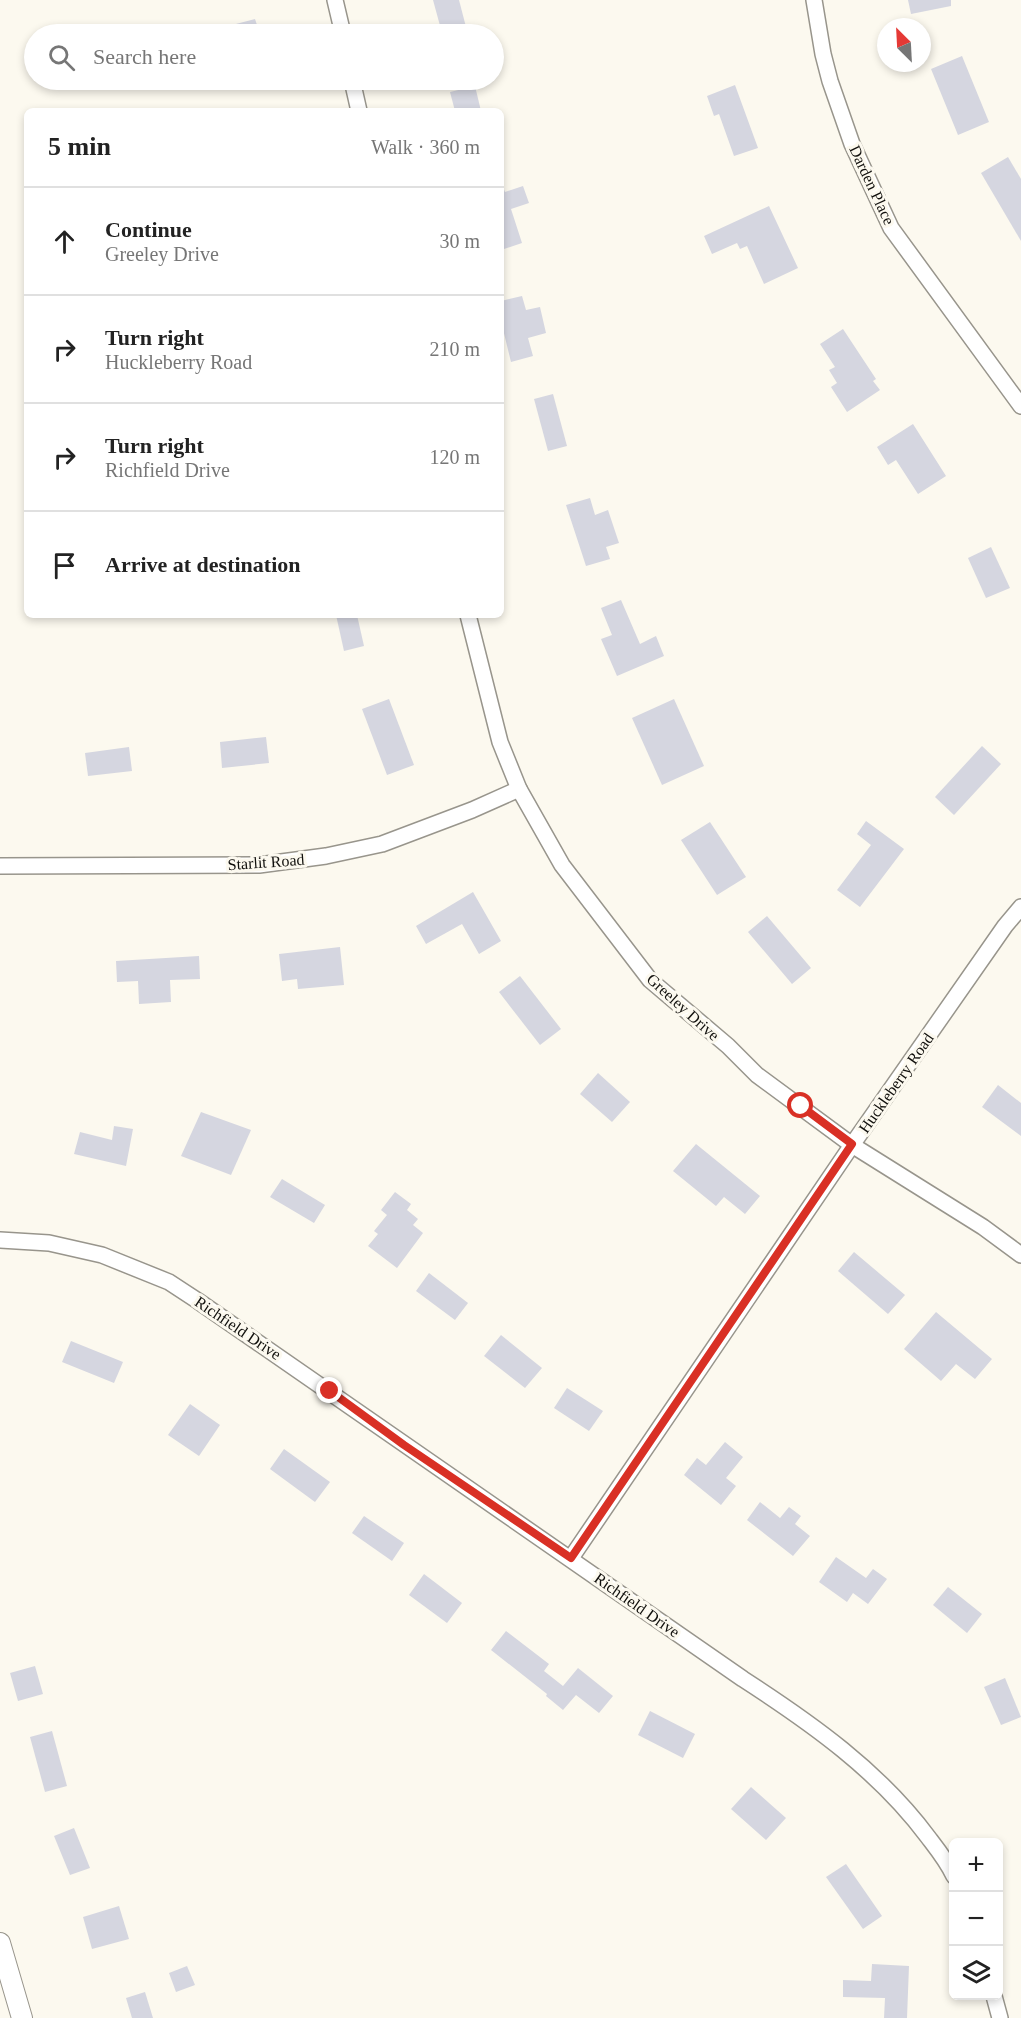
<!DOCTYPE html>
<meta charset="utf-8">
<style>
body{margin:0;font-family:Georgia,serif;background:#f6f6f6;color:#222}
.controls{position:absolute;right:18px;bottom:18px;display:grid;overflow:hidden;border-radius:9px;box-shadow:0 3px 9px #0003}
.controls button{width:54px;height:54px;display:grid;place-items:center;padding:0;border:0;border-bottom:2px solid #e0e0e0;background:#fff;color:#222;font:30px sans-serif}
.compass{position:absolute;left:877px;top:18px;width:54px;height:54px;border-radius:50%;background:#fff;box-shadow:0 3px 9px #0003;rotate:336deg}
.stop{position:absolute;width:18px;height:18px;margin:-14px;border:4px solid #d93025;border-radius:50%;background:#fff}
.stop.end{background:#d93025;border-color:#fff;box-shadow:0 2px 6px #0008}
.list{margin:0;padding:0;list-style:none}
h2{display:flex;justify-content:space-between;align-items:center;height:78px;margin:0;padding:0 24px;font-size:26px}
h2 small{font-size:20px;font-weight:400;color:#767676}
.list li{display:grid;grid-template-columns:39px 1fr auto;gap:18px;align-items:center;box-sizing:border-box;height:108px;padding:0 24px;border-top:2px solid #e0e0e0}
.list b{display:block;font-size:22px;white-space:nowrap}
.list p{margin:0;font-size:20px;white-space:nowrap;color:#767676}
.list em{font-size:20px;font-style:normal;color:#767676}
.icon{flex:none;width:33px;height:33px;fill:none;stroke:currentColor;stroke-width:2;stroke-linecap:round;stroke-linejoin:round}
.map{position:relative;flex:none;width:1021px;height:2018px;overflow:hidden}
.search{position:absolute;background:#fff;box-shadow:0 3px 9px #0003;left:24px;top:24px;width:480px;height:66px;display:flex;align-items:center;gap:15px;box-sizing:border-box;padding:0 21px;border-radius:33px;color:#767676;font-size:22px}
.panel{position:absolute;background:#fff;box-shadow:0 3px 9px #0003;left:24px;top:108px;width:480px;height:510px;border-radius:9px}
.map>svg:first-child{display:block}
</style>
<div class="map">
<svg width="1021" height="2018" viewBox="0 0 1021 2018">
<rect width="100%" height="100%" fill="#fcf9ef"/>
<g fill="#d5d6e0">
<path d="M433,0H459L466,27L442,33Z"/>
<path d="M908,0H951V6L911,14Z"/>
<path d="M255,19L260,34H214L213,30Z"/>
<path d="M962,56L989,122L958,135L931,69Z"/>
<path d="M735,85L758,148L734,156L719,114L714,116L707,96Z"/>
<path d="M475,86L481,111H455L450,92Z"/>
<path d="M1008,157L1021,179V241L981,173Z"/>
<path d="M523,186L529,203L511,209L522,243L501,250V187H503L505,192Z"/>
<path d="M769,206L798,268L764,284L747,246L740,249L737,243L712,254L704,236Z"/>
<path d="M522,296L526,310L540,307L546,333L528,338L533,356L511,362L501,321V301Z"/>
<path d="M843,329L876,379L873,381L880,390L847,412L831,387L837,383L829,370L835,367L820,344Z"/>
<path d="M553,394L567,446L548,451L534,399Z"/>
<path d="M913,424L946,476L918,494L896,460L888,465L877,447Z"/>
<path d="M590,498L595,515L608,510L619,543L606,547L610,559L586,566L566,505Z"/>
<path d="M991,547L1010,588L986,598L968,558Z"/>
<path d="M621,600L640,644L656,636L664,656L617,676L601,639L612,635L601,608Z"/>
<path d="M336,615H357L364,646L344,651Z"/>
<path d="M389,699L414,765L387,775L362,709Z"/>
<path d="M674,699L704,766L662,785L632,718Z"/>
<path d="M266,737L269,763L222,768L220,742Z"/>
<path d="M982,746L1001,764L954,815L935,797Z"/>
<path d="M129,747L132,771L88,776L85,753Z"/>
<path d="M866,821L904,849L860,907L837,890L871,845L857,834Z"/>
<path d="M710,822L746,877L717,895L681,840Z"/>
<path d="M473,892L501,941L479,954L462,924L426,944L416,926Z"/>
<path d="M767,916L811,968L792,984L748,932Z"/>
<path d="M340,947L344,985L298,989L297,979L282,981L279,954Z"/>
<path d="M199,956L200,979L170,980L171,1002L139,1004L138,981L117,982L116,961Z"/>
<path d="M520,976L561,1029L540,1045L499,992Z"/>
<path d="M598,1073L630,1102L612,1122L580,1094Z"/>
<path d="M998,1085L1021,1103V1136L982,1107Z"/>
<path d="M201,1112L251,1130L231,1175L181,1156Z"/>
<path d="M114,1126L133,1129L126,1166L74,1154L80,1132L112,1140Z"/>
<path d="M696,1144L760,1196L745,1214L724,1197L716,1206L673,1171Z"/>
<path d="M282,1179L325,1205L314,1223L270,1197Z"/>
<path d="M395,1192L411,1204L407,1210L418,1219L413,1225L423,1233L397,1268L368,1246L378,1234L374,1231L387,1215L381,1210Z"/>
<path d="M854,1252L905,1295L888,1314L838,1271Z"/>
<path d="M429,1273L468,1303L455,1320L416,1291Z"/>
<path d="M936,1312L992,1359L975,1379L956,1364L941,1381L904,1349Z"/>
<path d="M501,1335L542,1368L525,1388L484,1356Z"/>
<path d="M71,1341L123,1362L114,1383L62,1362Z"/>
<path d="M567,1388L603,1411L589,1431L554,1408Z"/>
<path d="M190,1404L220,1425L199,1456L168,1435Z"/>
<path d="M725,1442L743,1457L726,1478L736,1486L721,1505L684,1475L697,1458L706,1465Z"/>
<path d="M284,1449L330,1482L315,1502L270,1469Z"/>
<path d="M760,1502L780,1518L789,1507L801,1516L795,1524L810,1536L793,1556L747,1520Z"/>
<path d="M364,1516L404,1543L392,1561L352,1533Z"/>
<path d="M836,1557L866,1578L873,1569L887,1579L868,1604L853,1593L847,1602L819,1582Z"/>
<path d="M424,1574L462,1603L447,1623L409,1595Z"/>
<path d="M948,1587L982,1614L967,1633L933,1605Z"/>
<path d="M506,1631L549,1664L544,1671L563,1686L578,1668L613,1696L599,1713L576,1695L563,1710L546,1696L547,1694L491,1650Z"/>
<path d="M35,1666L43,1694L18,1701L10,1673Z"/>
<path d="M1005,1678L1021,1717L1001,1725L984,1687Z"/>
<path d="M650,1711L695,1734L683,1758L638,1735Z"/>
<path d="M52,1731L67,1786L45,1792L30,1737Z"/>
<path d="M751,1787L786,1818L766,1840L731,1809Z"/>
<path d="M74,1828L90,1868L70,1875L54,1836Z"/>
<path d="M846,1864L882,1916L863,1929L826,1877Z"/>
<path d="M119,1906L129,1939L92,1949L83,1917Z"/>
<path d="M872,1964L909,1966L907,2018H884L885,1998L843,1997V1980L871,1981Z"/>
<path d="M187,1966L195,1985L176,1992L169,1973Z"/>
<path d="M145,1992L153,2018H132L126,1998Z"/>
</g>
<g fill="none" stroke-linecap="round" stroke-linejoin="round">
<defs>
<g id="minor">
<path d="M335,0L343,34"/>
<path d="M814,0L823,54L830,81L852,144L891,228L1021,406"/>
<path d="M352,80L359,111"/>
<path d="M468,615L500,742L519,789L562,865L650,980L728,1046L757,1075L852,1145L983,1227L1021,1255"/>
<path d="M0,866L259,865L326,856L382,844L472,810L519,789"/>
<path d="M0,1240L49,1243L102,1255L169,1282L198,1301L743,1679C811,1723 879,1771 928,1837C938,1850 947,1861 954,1876"/>
<path d="M571,1558L852,1145L1005,926L1021,907"/>
<path d="M994,1996L1000,2018"/>
</g>
<path id="tertiary" d="M0,1943L22,2018"/>
</defs>
<use href="#minor" stroke="#98958c" stroke-width="18"/>
<use href="#tertiary" stroke="#98958c" stroke-width="22"/>
<use href="#minor" stroke="#fff" stroke-width="15"/>
<use href="#tertiary" stroke="#fff" stroke-width="20"/>
</g>
<g fill="none" stroke-linecap="round" stroke-linejoin="round">
<path stroke="#d93025" stroke-width="8" d="M330,1391L404,1445L571,1558L852,1144L801,1106"/>
</g>
<g text-anchor="middle" dominant-baseline="central" stroke-width="6" stroke-linejoin="round" paint-order="stroke">
<g font-size="16" fill="#100f0c" stroke="#fcf9ef">
<text transform="translate(872 185) rotate(65)">Darden Place</text>
<text transform="translate(266 862) rotate(-4)">Starlit Road</text>
<text transform="translate(683 1007) rotate(42)">Greeley Drive</text>
<text transform="translate(896 1083) rotate(-55)">Huckleberry Road</text>
<text transform="translate(238 1328) rotate(34)">Richfield Drive</text>
<text transform="translate(637 1605) rotate(35)">Richfield Drive</text>
</g>
</g>
</svg>
<div class="controls">
<button>+</button>
<button>−</button>
<button><svg class="icon" aria-label="layers" viewBox="0 0 24 24"><path d="M12 4l9 5-9 5-9-5zM3 14l9 5 9-5"/></svg></button>
</div>
<svg class="compass" viewBox="-18 -18 36 36"><path d="M0-13l5 13h-10z" fill="#e53935"/><path d="M0 13l5-13h-10z" fill="#767676"/></svg>
<div class="stop" style="left:801px;top:1106px"></div>
<div class="stop end" style="left:330px;top:1391px"></div>
<div class="search"><svg class="icon" aria-label="search" viewBox="0 0 24 24"><circle cx="10" cy="10" r="6"/><path d="M15 15l6 6"/></svg>Search here</div>
<section class="panel">
<h2>5 min<small>Walk · 360 m</small></h2>
<ul class="list">
<li><svg class="icon" aria-label="ahead" viewBox="0 0 24 24"><path d="M12 20V5M6 11l6-6 6 6"/></svg><div><b>Continue</b><p>Greeley Drive</p></div><em>30 m</em></li>
<li><svg class="icon" aria-label="right" viewBox="0 0 24 24"><path d="M7 20v-9h11M14 6l5 5-5 5"/></svg><div><b>Turn right</b><p>Huckleberry Road</p></div><em>210 m</em></li>
<li><svg class="icon" aria-label="right" viewBox="0 0 24 24"><path d="M7 20v-9h11M14 6l5 5-5 5"/></svg><div><b>Turn right</b><p>Richfield Drive</p></div><em>120 m</em></li>
<li><svg class="icon" aria-label="arrive" viewBox="0 0 24 24"><path d="M6 21V4h12l-3 4 3 4H6"/></svg><div><b>Arrive at destination</b></div></li>
</ul>
</section>
</div>
